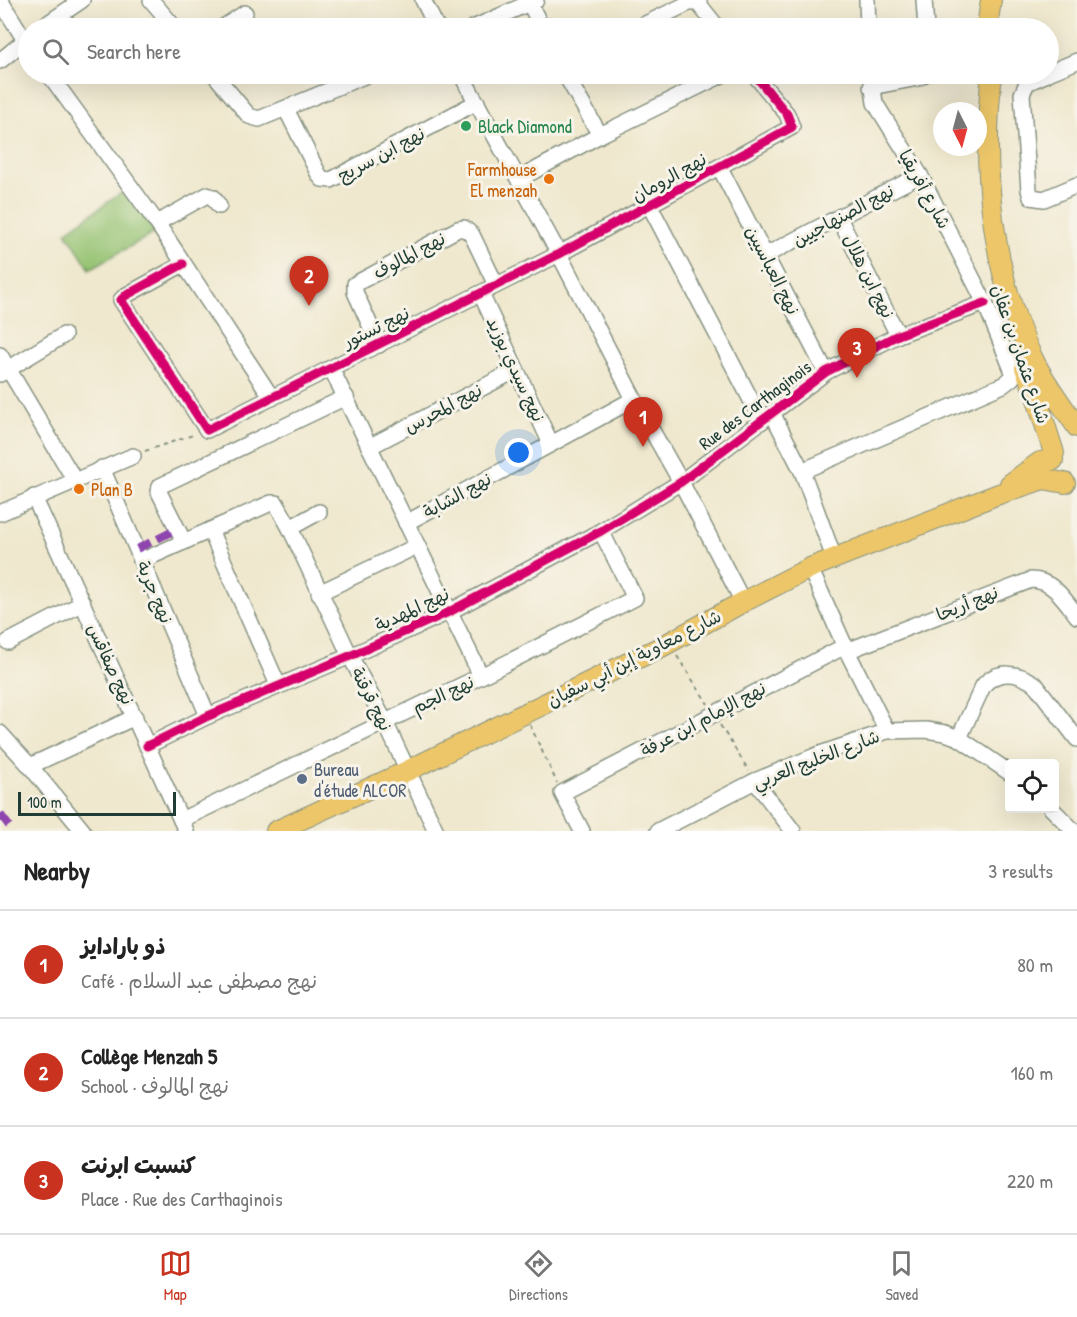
<!DOCTYPE html>
<meta charset="utf-8">
<style>
body{margin:0;font-family:"Patrick Hand","Playpen Sans Arabic",sans-serif;background:#f2f2f2;color:#222}
.controls{position:absolute;right:18px;bottom:18px;display:grid;overflow:hidden;border-radius:6px;box-shadow:0 6px 24px #0002}
.controls button{width:54px;height:54px;display:grid;place-items:center;padding:0;border:0;border-bottom:2px solid #e0e0e0;background:#fff;color:#222;font:30px sans-serif}
.compass{position:absolute;left:933px;top:102px;width:54px;height:54px;border-radius:50%;background:#fff;box-shadow:0 6px 24px #0002;rotate:174deg}
.scale{position:absolute;left:18px;bottom:15px;width:158px;box-sizing:border-box;padding-left:6px;border:3px solid #1f3d34;border-top:0;font-size:16px;line-height:21px;white-space:nowrap;color:#1f3d34;-webkit-text-stroke:4px #f7f3e8;paint-order:stroke}
.you{position:absolute;left:519px;top:453px;width:21px;height:21px;margin:-15px;border:4px solid #fff;border-radius:50%;background:#1a73e8;box-shadow:0 0 0 9px #1a73e833}
.badge{display:grid;place-items:center;width:39px;height:39px;border-radius:50%;background:#c8321e;color:#fff;font-size:20px;font-weight:700}
.pin{position:absolute;translate:-50% -50px;filter:drop-shadow(0 2px 3px #0008)}
.pin::after{content:'';position:absolute;top:32px;width:21px;height:18px;background:inherit;clip-path:polygon(0 0,100% 0,50% 100%)}
.list{margin:0;padding:0;list-style:none}
h2{display:flex;justify-content:space-between;align-items:center;height:78px;margin:0;padding:0 24px;font-size:26px}
h2 small{font-size:20px;font-weight:400;color:#767676}
.list li{display:grid;grid-template-columns:39px 1fr auto;gap:18px;align-items:center;box-sizing:border-box;height:108px;padding:0 24px;border-top:2px solid #e0e0e0}
.list b{display:block;font-size:22px;white-space:nowrap}
.list p{margin:0;font-size:20px;white-space:nowrap;color:#767676}
.list em{font-size:20px;font-style:normal;color:#767676}
.icon{flex:none;width:33px;height:33px;fill:none;stroke:currentColor;stroke-width:2;stroke-linecap:round;stroke-linejoin:round}
.map{position:relative;flex:none;width:1077px;height:831px;overflow:hidden}
.search{position:absolute;background:#fff;box-shadow:0 6px 24px #0002;left:18px;right:18px;top:18px;height:66px;display:flex;align-items:center;gap:15px;box-sizing:border-box;padding:0 21px;border-radius:33px;color:#767676;font-size:22px}
.sheet{height:402px;background:#fff}
nav{display:flex;justify-content:space-around;align-items:center;box-sizing:border-box;height:84px;border-top:2px solid #e0e0e0;background:#fff;font-size:16px;color:#767676}
nav a{display:grid;justify-items:center;gap:3px}
nav .on{color:#c8321e}
.map>svg:first-child{display:block}
</style>
<div class="map">
<svg width="1077" height="831" viewBox="0 0 1077 831">
<rect width="100%" height="100%" fill="#f7f3e8"/>
<filter id="ink" filterUnits="userSpaceOnUse"><feTurbulence type="fractalNoise" baseFrequency=".0167" numOctaves="2"/><feDisplacementMap in="SourceGraphic" scale="12" xChannelSelector="R" yChannelSelector="G"/><feConvolveMatrix kernelMatrix="1 2 1 2 8 2 1 2 1" color-interpolation-filters="sRGB"/></filter>
<filter id="wash" filterUnits="userSpaceOnUse"><feTurbulence type="fractalNoise" baseFrequency=".008" numOctaves="4" result="noise"/><feDisplacementMap in="SourceGraphic" scale="24" xChannelSelector="R" yChannelSelector="G"/><feGaussianBlur stdDeviation="1.35" result="paint"/><feColorMatrix in="noise" values="0 0 0 0 0 0 0 0 0 0 0 0 0 0 0 0 0 1.4 0 .05"/><feComposite in="paint" operator="in"/></filter>
<g filter="url(#wash)">
<rect width="100%" height="100%" fill="#efe8ce"/>
<path fill="#94c271" stroke="#5a8052" stroke-width="1.5" d="M125,190L156,232L90,269L66,232Z"/>
</g>
<g filter="url(#ink)">
<g fill="none" stroke-linecap="round" stroke-linejoin="round">
<defs>
<g id="minor">
<path d="M0,0L28,45"/>
<path d="M151,0L175,28"/>
<path d="M423,0L437,28"/>
<path d="M528,0L542,28"/>
<path d="M867,0L868,28"/>
<path d="M924,0L926,28"/>
<path d="M41,28L82,0"/>
<path d="M222,28L245,13"/>
<path d="M473,28L536,0"/>
<path d="M637,28L689,3H698L718,28"/>
<path d="M0,61L28,38"/>
<path d="M1048,73L1077,61"/>
<path d="M49,74L157,223L272,398"/>
<path d="M214,74L249,116L259,119L369,74"/>
<path d="M461,74L559,254L634,399L681,482L743,602"/>
<path d="M565,74L600,135"/>
<path d="M1047,74L1027,83L1022,94L1029,190L1031,197L1044,199L1077,185"/>
<path d="M871,87L918,78L925,74"/>
<path d="M286,109L319,175L322,179L331,180L477,102"/>
<path d="M720,168L826,372"/>
<path d="M519,179L600,135L724,74"/>
<path d="M650,206L762,421"/>
<path d="M839,218L898,335"/>
<path d="M157,223L207,195L213,197L219,206"/>
<path d="M766,255L920,175"/>
<path d="M183,264L125,296L121,300L207,430L559,254L792,127L787,114L754,74"/>
<path d="M481,294L551,444"/>
<path d="M379,345L355,292V284L458,229L464,228L472,235L496,285"/>
<path d="M0,355L74,479"/>
<path d="M331,368L481,676"/>
<path d="M0,374L64,335"/>
<path d="M772,413L802,471L834,558"/>
<path d="M369,447L516,370"/>
<path d="M102,468L208,716"/>
<path d="M802,471L1003,385L1012,378L1013,372L985,303L920,175L875,103L871,74"/>
<path d="M34,497L186,831"/>
<path d="M0,513L133,456"/>
<path d="M406,523L634,399"/>
<path d="M290,528L319,512"/>
<path d="M210,530L278,685"/>
<path d="M184,542L159,492L160,486L346,397"/>
<path d="M141,561L271,503H276L290,528L350,656L385,722L436,831"/>
<path d="M810,568L847,651L887,731"/>
<path d="M319,593L417,546"/>
<path d="M8,642L83,603"/>
<path d="M847,651L1031,580C1053,580 1065,600 1077,616"/>
<path d="M0,733L30,766L83,831"/>
<path d="M959,738L983,686C997,669 1018,672 1035,684L1077,739"/>
<path d="M147,746L208,716L350,656L449,612L601,531L681,482L826,372L898,335L985,303"/>
<path d="M30,766L135,717"/>
<path d="M755,781L793,831"/>
<path d="M1051,808L1074,831"/>
<path d="M181,820L481,676L635,598L601,531"/>
<path d="M582,831L562,793L845,646"/>
<path d="M658,831L755,781L820,754L887,731L926,730L945,733L959,738L1010,773"/>
</g>
<g id="major">
<path d="M987,28L991,0"/>
<path d="M992,74C981,166 992,274 1033,359C1045,383 1062,405 1077,427"/>
<path d="M1025,368L1035,393L1054,453"/>
<path d="M1010,484L1040,462L1053,460"/>
<path d="M276,831L407,771L663,646L743,602L810,568L996,495L1043,479L1065,483"/>
</g>
</defs>
<use href="#minor" stroke="#879281" stroke-width="18"/>
<use href="#major" stroke="#879281" stroke-width="22"/>
<g stroke="#879281" stroke-width="2" stroke-dasharray="4.5 4.5" stroke-linecap="butt">
<path d="M145,451L196,434"/>
<path d="M677,656L708,704"/>
<path d="M530,725L557,783"/>
<path d="M720,725L749,771"/>
</g>
<use href="#minor" stroke="#fff" stroke-width="15"/>
<use href="#major" stroke="#ecc669" stroke-width="20"/>
<g stroke="#8e44ad" stroke-width="8" stroke-dasharray="15 8" stroke-linecap="butt">
<path d="M137,549L177,529"/>
<path d="M0,814L13,831"/>
</g>
<defs>
<g id="cycleway">
<path d="M183,264L125,296L121,300L207,430L559,254L792,127L787,114L754,74"/>
<path d="M147,746L208,716L350,656L449,612L601,531L681,482L826,372L898,335L985,303"/>
</g>
</defs>
<use href="#cycleway" stroke="#f7f3e8" stroke-width="13"/>
<use href="#cycleway" stroke="#d6006c" stroke-width="9"/>
</g>
</g>
<circle fill="#2e9e5b" stroke="#f7f3e8" stroke-width="2" cx="466" cy="126" r="6"/>
<g fill="#e8710a" stroke="#f7f3e8" stroke-width="2">
<circle cx="549" cy="179" r="6"/>
<circle cx="79" cy="489" r="6"/>
</g>
<circle fill="#5c6f8a" stroke="#f7f3e8" stroke-width="2" cx="302" cy="779" r="6"/>
<g text-anchor="middle" dominant-baseline="central" stroke-width="6" stroke-linejoin="round" paint-order="stroke">
<g font-size="18" fill="#27864d" stroke="#f7f3e8" text-anchor="start">
<text x="478" y="126">Black Diamond</text>
</g>
<g font-size="18" fill="#1f3d34" stroke="#f7f3e8">
<text transform="translate(381 154) rotate(-28)">نهج ابن سريج</text>
<text transform="translate(669 177) rotate(-29)">نهج الرومان</text>
<text transform="translate(925 189) rotate(61)">شارع أفريقيا</text>
<text transform="translate(843 215) rotate(-28)">نهج الصنهاجيين</text>
<text transform="translate(409 255) rotate(-28)">نهج المالوف</text>
<text transform="translate(773 270) rotate(63)">نهج العباسيين</text>
<text transform="translate(869 276) rotate(63)">نهج ابن هلال</text>
<text transform="translate(376 327) rotate(-26)">نهج تستور</text>
<text transform="translate(1021 354) rotate(71)">شارع عثمان بن عفان</text>
<text transform="translate(516 369) rotate(65)">نهج سيدي بوزيد</text>
<text transform="translate(755 405) rotate(-37)">Rue des Carthaginois</text>
<text transform="translate(443 408) rotate(-28)">نهج المحرس</text>
<text transform="translate(457 495) rotate(-29)">نهج الشابة</text>
<text transform="translate(155 592) rotate(67)">نهج جربة</text>
<text transform="translate(967 603) rotate(-22)">نهج أريحا</text>
<text transform="translate(412 609) rotate(-25)">نهج المهدية</text>
<text transform="translate(634 658) rotate(-27)">شارع معاوية إبن أبي سفيان</text>
<text transform="translate(111 664) rotate(65)">نهج صفاقس</text>
<text transform="translate(443 694) rotate(-25)">نهج الجم</text>
<text transform="translate(372 699) rotate(63)">نهج قرقنة</text>
<text transform="translate(703 719) rotate(-28)">نهج الإمام ابن عرفة</text>
<text transform="translate(816 759) rotate(-21)">شارع الخليج العربي</text>
</g>
<g font-size="18" fill="#c56008" stroke="#f7f3e8" text-anchor="end">
<text x="537" y="169">Farmhouse<tspan x="537" dy="21">El menzah</tspan></text>
<text x="91" y="489" text-anchor="start">Plan B</text>
</g>
<g font-size="18" fill="#4e5e75" stroke="#f7f3e8" text-anchor="start">
<text x="314" y="769">Bureau<tspan x="314" dy="21">d'étude ALCOR</tspan></text>
</g>
</g>
</svg>
<div class="controls">
<button><svg class="icon" aria-label="locate" viewBox="0 0 24 24"><circle cx="12" cy="12" r="6"/><path d="M12 2v4M12 18v4M2 12h4M18 12h4"/></svg></button>
</div>
<svg class="compass" viewBox="-18 -18 36 36"><path d="M0-13l5 13h-10z" fill="#e53935"/><path d="M0 13l5-13h-10z" fill="#767676"/></svg>
<div class="scale">100 m</div>
<div class="you"></div>
<div class="pin badge" style="left:643px;top:447px">1</div>
<div class="pin badge" style="left:309px;top:306px">2</div>
<div class="pin badge" style="left:857px;top:378px">3</div>
<div class="search"><svg class="icon" aria-label="search" viewBox="0 0 24 24"><circle cx="10" cy="10" r="6"/><path d="M15 15l6 6"/></svg>Search here</div>
</div>
<section class="sheet">
<h2>Nearby<small>3 results</small></h2>
<ul class="list">
<li><span class="badge">1</span><div><b>ذو بارادايز</b><p>Café · نهج مصطفى عبد السلام</p></div><em>80 m</em></li>
<li><span class="badge">2</span><div><b>Collège Menzah 5</b><p>School · نهج المالوف</p></div><em>160 m</em></li>
<li><span class="badge">3</span><div><b>كنسبت ابرنت</b><p>Place · Rue des Carthaginois</p></div><em>220 m</em></li>
</ul>
</section>
<nav>
<a class="on"><svg class="icon" aria-label="map" viewBox="0 0 24 24"><path d="M3 6l6-2 6 2 6-2v14l-6 2-6-2-6 2zM9 4v14M15 6v14"/></svg>Map</a>
<a><svg class="icon" aria-label="directions" viewBox="0 0 24 24"><path d="M12 3l9 9-9 9-9-9zM9 14v-3h6M13 9l2 2-2 2"/></svg>Directions</a>
<a><svg class="icon" aria-label="saved" viewBox="0 0 24 24"><path d="M7 4h10v16l-5-4-5 4z"/></svg>Saved</a>
</nav>
